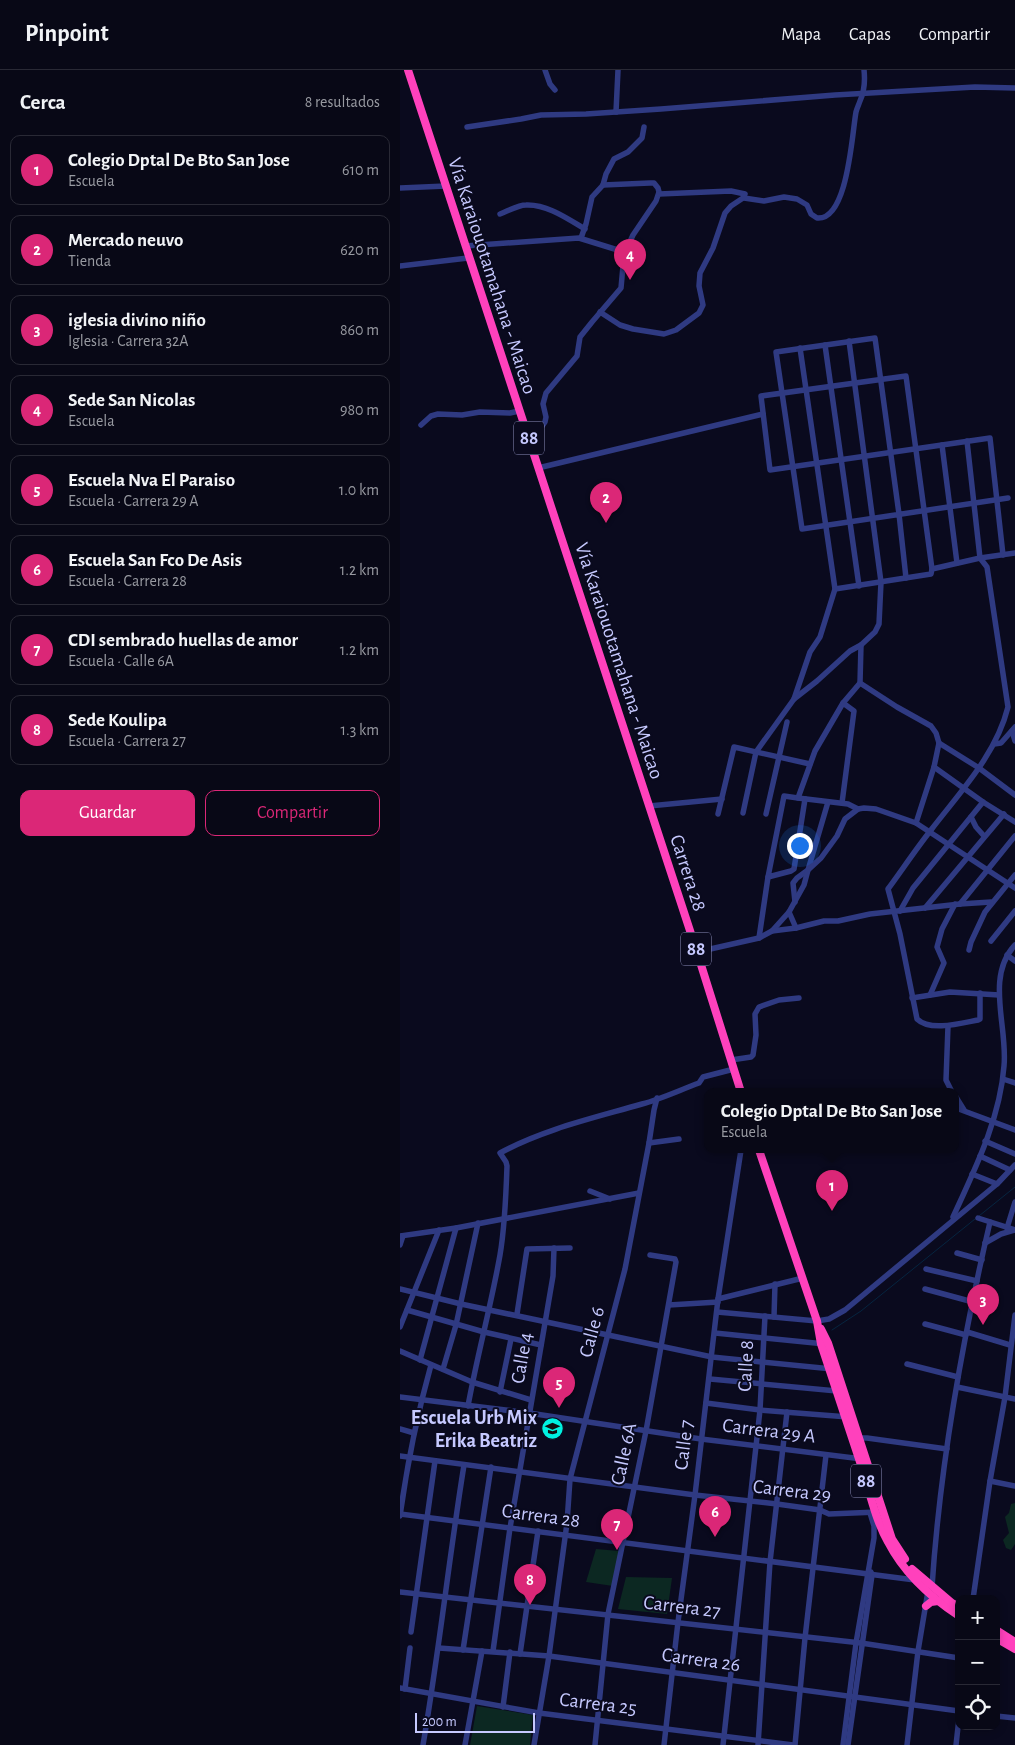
<!DOCTYPE html>
<html lang="es">
<meta charset="utf-8">
<style>
body{margin:0;font-family:"Alegreya Sans",sans-serif;background:#161623;color:#f1f3f6}
.controls{position:absolute;right:15px;bottom:15px;display:grid;overflow:hidden;border-radius:10px;box-shadow:0 2px 8px #0003}
.controls button{width:45px;height:45px;display:grid;place-items:center;padding:0;border:0;border-bottom:1px solid #292935;background:#080816;color:#f1f3f6;font:25px sans-serif}
.scale{position:absolute;left:15px;bottom:12px;width:120px;box-sizing:border-box;padding-left:5px;border:2px solid #c6c9ff;border-top:0;font-size:14px;line-height:18px;white-space:nowrap;color:#c6c9ff;-webkit-text-stroke:4px #0a0a1e;paint-order:stroke}
.you{position:absolute;left:399px;top:775px;width:18px;height:18px;margin:-12px;border:4px solid #fff;border-radius:50%;background:#1a73e8;box-shadow:0 0 0 8px #1a73e833}
.badge{display:grid;place-items:center;width:32px;height:32px;border-radius:50%;background:#db2777;color:#fff;font-size:16px;font-weight:700}
.pin{position:absolute;translate:-50% -41px;filter:drop-shadow(0 1px 2px #0008)}
.pin::after{content:'';position:absolute;top:26px;width:18px;height:15px;background:inherit;clip-path:polygon(0 0,100% 0,50% 100%)}
.popup{position:absolute;left:304px;top:1018px;width:255px;height:65px;box-sizing:border-box;display:grid;place-content:center;border-radius:10px;background:#080816;filter:drop-shadow(0 1px 4px #0005);font-size:16px;white-space:nowrap;color:#989aa1}
.popup b{font-size:19px;color:#f1f3f6}
.popup::after{content:'';position:absolute;left:50%;top:100%;margin-left:-10px;border:10px solid transparent;border-top-color:#080816}
.list{margin:0;padding:0;list-style:none}
h2{display:flex;justify-content:space-between;align-items:center;height:65px;margin:0;padding:0 20px;font-size:21px}
h2 small{font-size:16px;font-weight:400;color:#989aa1}
.list li{display:grid;grid-template-columns:32px 1fr auto;gap:15px;align-items:center;box-sizing:border-box;height:70px;margin:0 10px 10px;padding:0 10px;border:1px solid #292935;border-radius:10px}
.list b{display:block;font-size:19px;white-space:nowrap}
.list p{margin:0;font-size:16px;white-space:nowrap;color:#989aa1}
.list em{font-size:16px;font-style:normal;color:#989aa1}
.actions{display:flex;gap:10px;padding:15px 20px}
.actions a{flex:1;padding:11px 0;border:1px solid #db2777;border-radius:10px;text-align:center;font-size:18px;color:#db2777}
.actions .main{background:#db2777;color:#fff}
.icon{flex:none;width:28px;height:28px;fill:none;stroke:currentColor;stroke-width:2;stroke-linecap:round;stroke-linejoin:round}
.map{position:relative;flex:none;width:615px;height:1675px;overflow:hidden}
header{display:flex;align-items:center;gap:30px;box-sizing:border-box;height:70px;padding:0 25px;background:#080816;border-bottom:1px solid #292935}
header strong{font-size:24px}
nav{display:flex;gap:28px;margin-inline-start:auto;font-size:18px}
main{display:flex}
aside{flex:1;background:#080816}
.map>svg:first-child{display:block}
</style>
<header>
<strong>Pinpoint</strong>
<nav><a>Mapa</a><a>Capas</a><a>Compartir</a></nav>
</header>
<main>
<aside>
<h2>Cerca<small>8 resultados</small></h2>
<ul class="list">
<li><span class="badge">1</span><div><b>Colegio Dptal De Bto San Jose</b><p>Escuela</p></div><em>610 m</em></li>
<li><span class="badge">2</span><div><b>Mercado neuvo</b><p>Tienda</p></div><em>620 m</em></li>
<li><span class="badge">3</span><div><b>iglesia divino niño</b><p>Iglesia · Carrera 32A</p></div><em>860 m</em></li>
<li><span class="badge">4</span><div><b>Sede San Nicolas</b><p>Escuela</p></div><em>980 m</em></li>
<li><span class="badge">5</span><div><b>Escuela Nva El Paraiso</b><p>Escuela · Carrera 29 A</p></div><em>1.0 km</em></li>
<li><span class="badge">6</span><div><b>Escuela San Fco De Asis</b><p>Escuela · Carrera 28</p></div><em>1.2 km</em></li>
<li><span class="badge">7</span><div><b>CDI sembrado huellas de amor</b><p>Escuela · Calle 6A</p></div><em>1.2 km</em></li>
<li><span class="badge">8</span><div><b>Sede Koulipa</b><p>Escuela · Carrera 27</p></div><em>1.3 km</em></li>
</ul>
<div class="actions"><a class="main">Guardar</a><a>Compartir</a></div>
</aside>
<div class="map">
<svg width="615" height="1675" viewBox="0 0 615 1675">
<rect width="100%" height="100%" fill="#0a0a1e"/>
<g fill="#0c2822">
<path d="M615,1433V1474L611,1480L606,1478L603,1470L609,1463L605,1447L609,1443L611,1434Z"/>
<path d="M196,1479L219,1481L213,1516L186,1512Z"/>
<path d="M226,1507L272,1508L267,1544L218,1539Z"/>
<path d="M77,1636L133,1645L130,1675H70Z"/>
</g>
<g fill="none" stroke-linecap="round" stroke-linejoin="round">
<g stroke="#062540" stroke-width="1">
<path d="M579,1146L615,1117"/>
<path d="M432,1260L461,1241L575,1149"/>
</g>
<g stroke="#2f3a82" stroke-width="5.5">
<path d="M145,0L150,14L155,20"/>
<path d="M216,42L218,0"/>
<path d="M67,57L121,49L141,45L186,44L261,39L435,25L575,17L615,18"/>
<path d="M203,115L250,113H254L258,118L259,122L256,131L233,165L222,189"/>
<path d="M0,118L46,116"/>
<path d="M344,128L364,131L384,127L397,129L407,135L411,144L417,148C448,151 452,63 456,42C457,38 459,34 460,31C464,22 465,9 464,0"/>
<path d="M100,144C108,141 118,135 126,135C147,134 168,149 185,159"/>
<path d="M181,168L186,154L192,127L203,115L206,104L214,89L228,82L242,68L244,57"/>
<path d="M65,176L179,168L221,181L223,196L221,218L192,252L180,267L177,286L146,323L143,334L146,347L145,352L131,372"/>
<path d="M0,196L68,188"/>
<path d="M200,242L220,255L233,259L264,264L276,260L299,243L303,235L299,216L300,203L313,178L325,143L331,136L343,128L345,124L331,121L259,124"/>
<path d="M449,271L481,512L479,554L475,562L461,575L460,613L497,637L531,656L536,663L539,673L534,697L516,753"/>
<path d="M425,275L459,516"/>
<path d="M21,355L31,346L38,344L62,345L80,342L110,343L119,341"/>
<path d="M567,371L580,488L587,497L608,637C596,685 560,722 531,760C516,779 502,800 488,819L500,864L517,949C530,962 562,953 578,950L580,949V923"/>
<path d="M542,375L557,493"/>
<path d="M138,398L363,344"/>
<path d="M532,499L506,306L361,326L370,400C443,389 517,379 590,368L603,485"/>
<path d="M506,508L499,444L475,268L376,282L402,459L608,428"/>
<path d="M435,519L531,504L532,499L580,488L615,483"/>
<path d="M394,629L417,611L450,581L461,575"/>
<path d="M612,661L615,671"/>
<path d="M539,673L579,698L615,725"/>
<path d="M594,674L601,673L615,657"/>
<path d="M534,697L583,732L615,752"/>
<path d="M398,728L384,726L368,807L391,801L394,799L405,729"/>
<path d="M442,733L454,641L443,633"/>
<path d="M249,736L322,729"/>
<path d="M458,739L448,734L398,728L415,681L443,633L460,613"/>
<path d="M343,743L356,682L394,629L410,582L420,567L435,519L400,278"/>
<path d="M318,744L334,677L410,694"/>
<path d="M366,744L387,652"/>
<path d="M571,747L576,757L584,766"/>
<path d="M395,832L393,813L397,808L408,800L428,732"/>
<path d="M560,834L615,766"/>
<path d="M525,838L604,744"/>
<path d="M500,841L513,818L583,732"/>
<path d="M396,858L389,842L404,815L408,800L421,788L437,766L445,749L458,739L464,738L476,739L516,753L615,818"/>
<path d="M372,861L389,842"/>
<path d="M359,868L368,807"/>
<path d="M591,871L615,841"/>
<path d="M569,880L571,872L585,842L615,805"/>
<path d="M297,882L359,868L372,861L396,858L424,851H438L470,844L560,834L591,832"/>
<path d="M607,885L615,891"/>
<path d="M530,925L544,893L537,877L542,859L555,834"/>
<path d="M512,928L550,922L599,925"/>
<path d="M548,956L546,1010L552,1022"/>
<path d="M331,990L351,987L353,985L356,965L355,944L359,937L379,930L399,928"/>
<path d="M603,1009L615,1013"/>
<path d="M556,1027L564,1040"/>
<path d="M556,1038L615,1060"/>
<path d="M585,1071L615,1084"/>
<path d="M249,1073L279,1069"/>
<path d="M580,1086L610,1100"/>
<path d="M572,1104L597,1114"/>
<path d="M190,1121L210,1129"/>
<path d="M553,1147C575,1099 600,1049 604,996C608,957 585,907 615,875"/>
<path d="M578,1148L615,1160"/>
<path d="M607,1158L615,1132"/>
<path d="M0,1166L56,1158L239,1123"/>
<path d="M585,1173L601,1164L615,1160"/>
<path d="M0,1175L3,1166"/>
<path d="M557,1183L582,1190"/>
<path d="M526,1199L577,1211"/>
<path d="M0,1219L61,1234L312,1287L432,1299"/>
<path d="M525,1219L573,1232"/>
<path d="M318,1229L403,1208"/>
<path d="M269,1235L318,1232"/>
<path d="M7,1240L84,1262L141,1275"/>
<path d="M317,1242L417,1251L429,1249L445,1240L597,1114L615,1095"/>
<path d="M117,1244L127,1179L170,1178"/>
<path d="M374,1247L375,1214"/>
<path d="M525,1254L566,1265"/>
<path d="M0,1257L39,1160"/>
<path d="M567,1262L610,1275"/>
<path d="M315,1263L425,1274"/>
<path d="M0,1281L72,1312L131,1330"/>
<path d="M20,1290L56,1158"/>
<path d="M507,1294L558,1307"/>
<path d="M43,1299L56,1255L78,1153"/>
<path d="M310,1309L437,1321"/>
<path d="M557,1317L615,1329"/>
<path d="M100,1322L111,1269"/>
<path d="M0,1327L129,1343L301,1369L462,1389"/>
<path d="M306,1333L360,1340L448,1347"/>
<path d="M68,1336C77,1286 91,1236 100,1185C105,1156 106,1126 107,1096L106,1092L100,1083C144,1059 194,1048 242,1034C261,1029 280,1020 299,1013L303,1007L334,999"/>
<path d="M0,1359L14,1363"/>
<path d="M459,1368H467L547,1379"/>
<path d="M0,1386L295,1425L377,1434L420,1440L429,1444L478,1442"/>
<path d="M590,1411L615,1416"/>
<path d="M0,1444L515,1510"/>
<path d="M0,1446C7,1395 17,1345 31,1295"/>
<path d="M532,1517C540,1394 562,1272 590,1152"/>
<path d="M0,1522L461,1573L559,1588"/>
<path d="M573,1529L590,1411L605,1327L615,1245"/>
<path d="M11,1562L35,1391"/>
<path d="M39,1578L149,1586L559,1641"/>
<path d="M63,1580L91,1397"/>
<path d="M93,1581L110,1458L153,1206L154,1178"/>
<path d="M120,1584L138,1461"/>
<path d="M0,1618L139,1643L393,1675"/>
<path d="M5,1619L10,1578"/>
<path d="M103,1637L110,1582"/>
<path d="M596,1646L615,1648"/>
<path d="M23,1675C39,1582 49,1488 64,1395"/>
<path d="M65,1675L82,1581"/>
<path d="M134,1675L149,1586L167,1453L170,1409L225,1199L249,1073L254,1040L257,1028"/>
<path d="M195,1675L208,1544L246,1361L276,1192L275,1189L250,1185"/>
<path d="M264,1675L278,1552L295,1425L318,1229L341,1080"/>
<path d="M323,1675L360,1340L365,1246"/>
<path d="M358,1675L370,1492L387,1342"/>
<path d="M395,1675L405,1568L426,1385"/>
<path d="M443,1675L456,1573L474,1468V1456L470,1443"/>
<path d="M448,1675L472,1505L471,1502"/>
<path d="M507,1675L518,1581L528,1521"/>
<path d="M556,1675L559,1648"/>
</g>
<g stroke="#ff41bc" stroke-width="8">
<path d="M8,0L297,882L341,1022"/>
<path d="M359,1080L417,1251L421,1274C435,1316 449,1358 463,1401C470,1424 476,1451 488,1472C504,1503 530,1527 559,1546"/>
<path d="M421,1259L428,1273L492,1469L505,1489"/>
<path d="M512,1499L552,1533L559,1537"/>
<path d="M526,1536L531,1532L538,1531"/>
<path d="M596,1560L615,1572"/>
<path d="M596,1568L615,1579"/>
</g>
</g>
<defs>
<symbol id="school-disc" viewBox="-11 -11 22 22"><circle r="9.5" fill="#00f1e1" stroke="#0a0a1e"/><path d="M0-5L7-2L0 1L-7-2ZM-4 1L0 2.5L4 1V4Q0 6-4 4Z" fill="#111"/></symbol>
</defs>
<g fill-rule="evenodd">
<use href="#school-disc" x="140" y="1346" width="25" height="25"/>
</g>
<g text-anchor="middle" dominant-baseline="central" stroke-width="4" stroke-linejoin="round" paint-order="stroke">
<g fill="#0a0a1e" stroke="#8e90bc" stroke-width="1">
<rect x="114" y="351.5" width="30" height="33" rx="4"/>
<rect x="281" y="862.5" width="30" height="33" rx="4"/>
<rect x="451" y="1394.5" width="30" height="33" rx="4"/>
</g>
<g font-size="19" font-weight="bold" fill="#c6c9ff">
<text x="129" y="368">88</text>
<text x="296" y="879">88</text>
<text x="466" y="1411">88</text>
</g>
<g font-size="20" fill="#c6c9ff" stroke="#0a0a1e">
<text transform="translate(92 206) rotate(72)">Vía Karaiouotamahana - Maicao</text>
<text transform="translate(219 591) rotate(72)">Vía Karaiouotamahana - Maicao</text>
<text transform="translate(288 803) rotate(72)">Carrera 28</text>
<text transform="translate(192 1262) rotate(-75)">Calle 6</text>
<text transform="translate(122 1288) rotate(-80)">Calle 4</text>
<text transform="translate(346 1296) rotate(-87)">Calle 8</text>
<text transform="translate(369 1361) rotate(7)">Carrera 29 A</text>
<text transform="translate(284 1375) rotate(-83)">Calle 7</text>
<text transform="translate(224 1384) rotate(-78)">Calle 6A</text>
<text transform="translate(392 1421) rotate(7)">Carrera 29</text>
<text transform="translate(141 1446) rotate(8)">Carrera 28</text>
<text transform="translate(282 1537) rotate(7)">Carrera 27</text>
<text transform="translate(301 1590) rotate(8)">Carrera 26</text>
<text transform="translate(198 1634) rotate(7)">Carrera 25</text>
</g>
<g font-size="20" font-weight="bold" fill="#c6c9ff" stroke="#0a0a1e" text-anchor="end">
<text x="137" y="1348">Escuela Urb Mix<tspan x="137" dy="23">Erika Beatriz</tspan></text>
</g>
</g>
</svg>
<div class="controls">
<button>+</button>
<button>−</button>
<button><svg class="icon" aria-label="locate" viewBox="0 0 24 24"><circle cx="12" cy="12" r="6"/><path d="M12 2v4M12 18v4M2 12h4M18 12h4"/></svg></button>
</div>
<div class="scale">200 m</div>
<div class="you"></div>
<div class="pin badge" style="left:432px;top:1141px">1</div>
<div class="popup"><b>Colegio Dptal De Bto San Jose</b>Escuela</div>
<div class="pin badge" style="left:206px;top:453px">2</div>
<div class="pin badge" style="left:583px;top:1255px">3</div>
<div class="pin badge" style="left:230px;top:210px">4</div>
<div class="pin badge" style="left:159px;top:1338px">5</div>
<div class="pin badge" style="left:315px;top:1467px">6</div>
<div class="pin badge" style="left:217px;top:1480px">7</div>
<div class="pin badge" style="left:130px;top:1535px">8</div>
</div>
</main>
